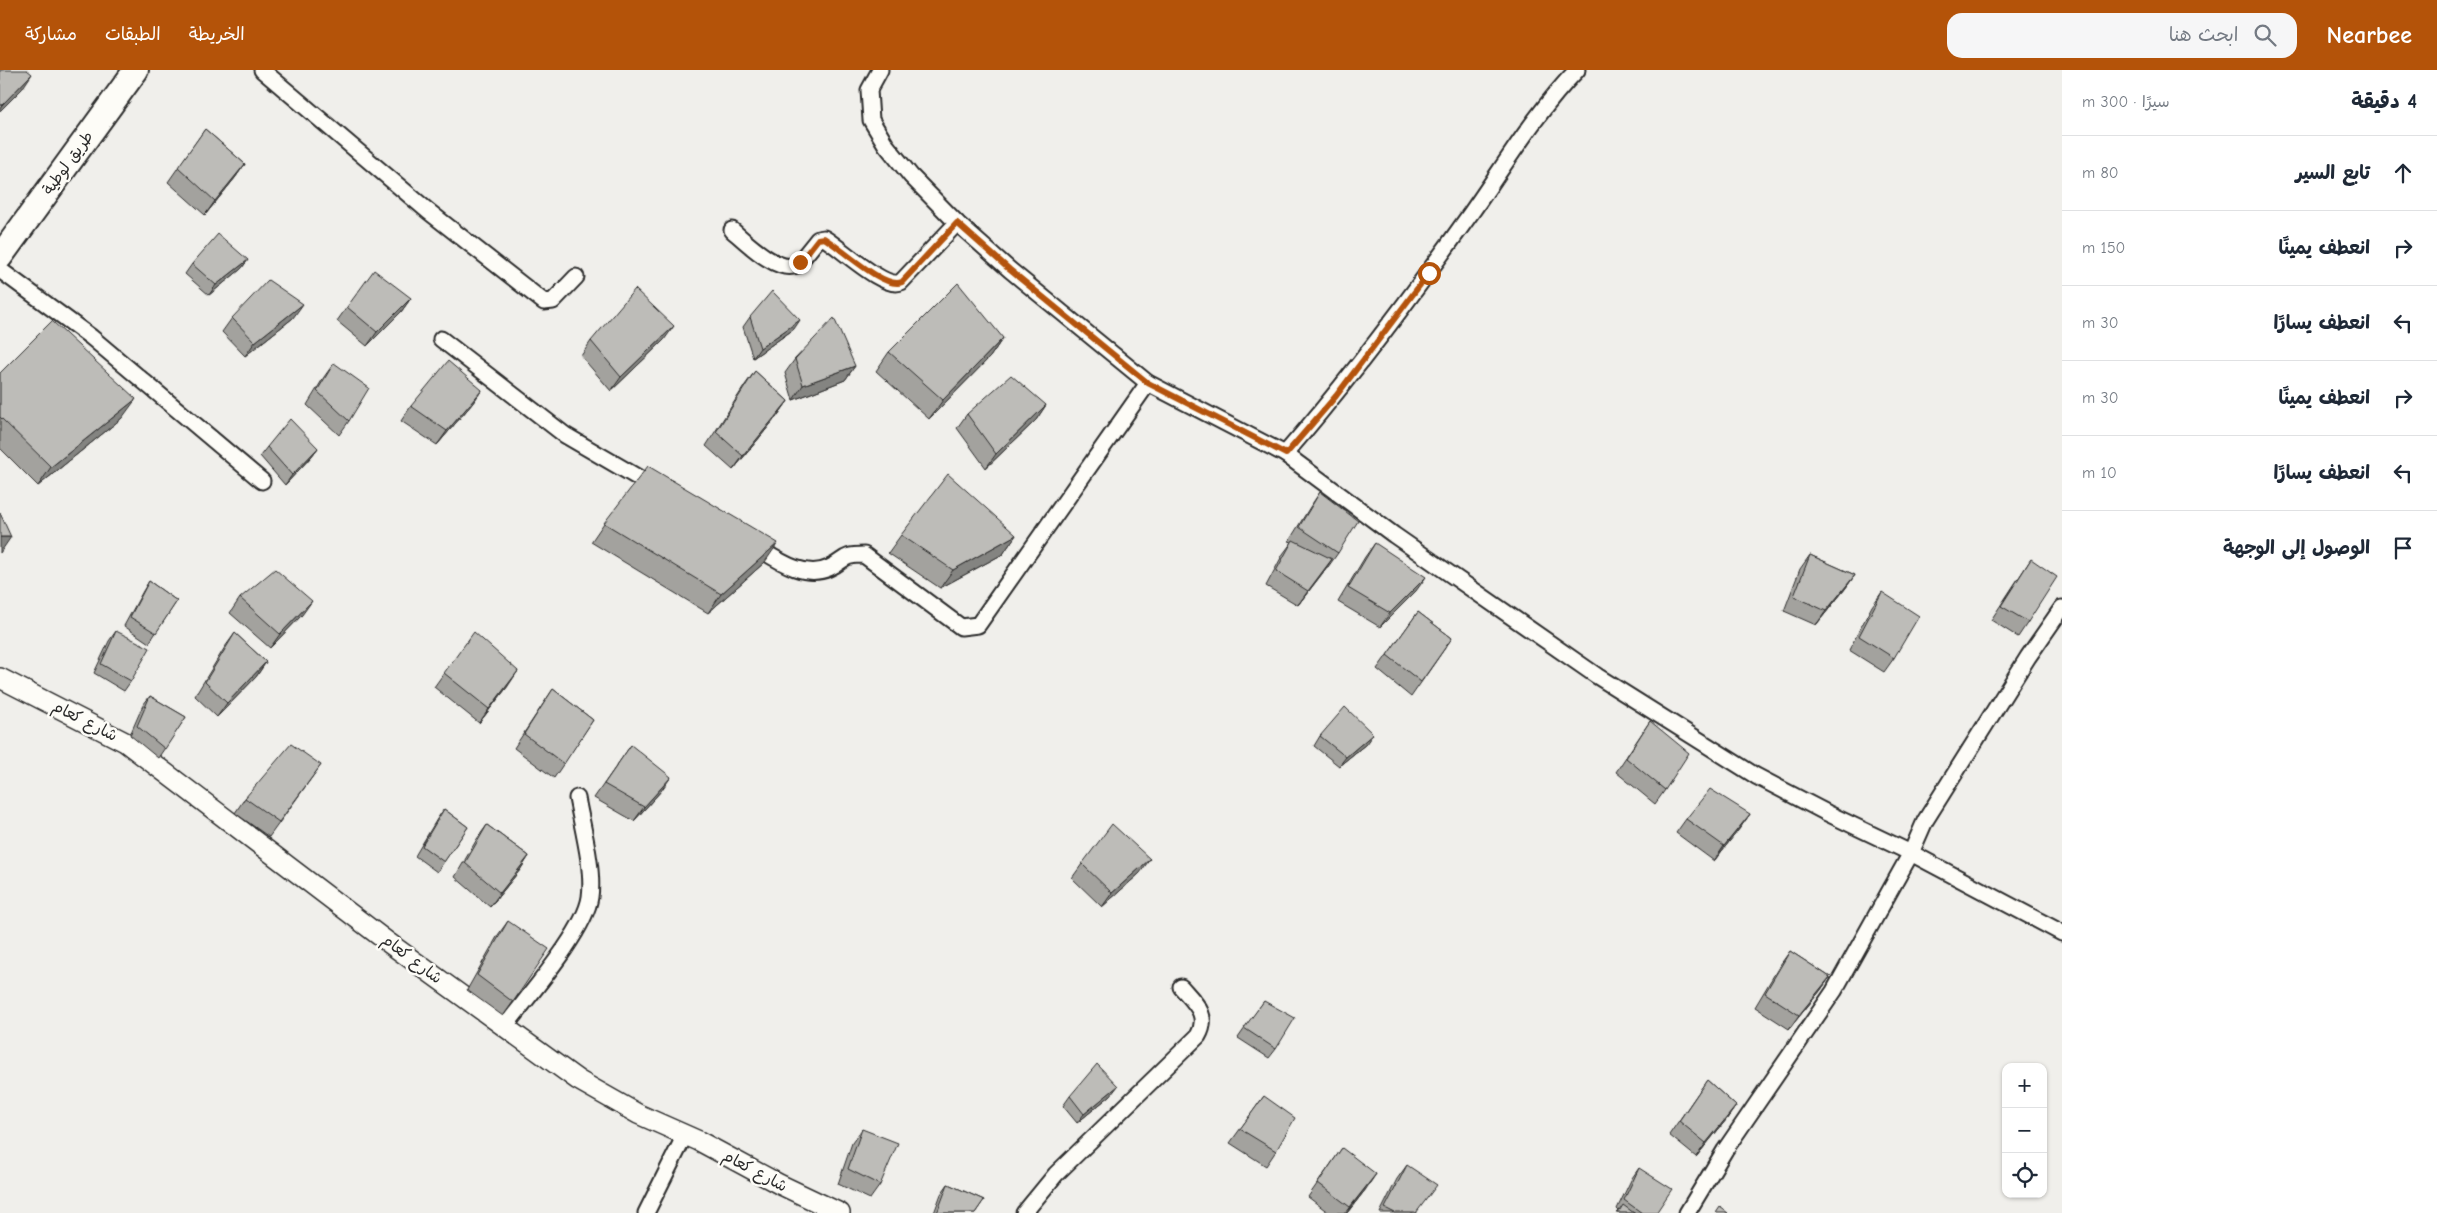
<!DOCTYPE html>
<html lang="ar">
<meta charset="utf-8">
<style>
body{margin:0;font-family:"Comic Neue","Playpen Sans Arabic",sans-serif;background:#f6f6f7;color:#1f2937;direction:rtl}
.controls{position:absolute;right:15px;bottom:15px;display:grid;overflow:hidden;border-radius:10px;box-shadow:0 1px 4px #0004}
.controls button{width:45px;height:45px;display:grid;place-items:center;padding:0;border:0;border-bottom:1px solid #e0e1e3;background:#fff;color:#1f2937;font:25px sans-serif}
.stop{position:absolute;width:15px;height:15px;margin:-11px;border:4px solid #b45309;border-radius:50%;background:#fff}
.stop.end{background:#b45309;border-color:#fff;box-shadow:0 1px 5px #0008}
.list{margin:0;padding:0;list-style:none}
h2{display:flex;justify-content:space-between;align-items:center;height:65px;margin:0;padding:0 20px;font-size:21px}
h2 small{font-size:16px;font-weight:400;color:#747a83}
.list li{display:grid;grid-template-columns:32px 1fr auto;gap:15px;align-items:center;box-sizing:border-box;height:75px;padding:0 20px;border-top:1px solid #e0e1e3}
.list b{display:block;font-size:19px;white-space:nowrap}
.list em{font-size:16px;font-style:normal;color:#747a83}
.icon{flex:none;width:28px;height:28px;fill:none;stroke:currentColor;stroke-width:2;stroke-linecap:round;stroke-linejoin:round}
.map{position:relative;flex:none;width:2062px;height:1143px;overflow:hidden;direction:ltr}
header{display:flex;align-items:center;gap:30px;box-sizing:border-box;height:70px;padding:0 25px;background:#b45309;color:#fff}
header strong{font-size:24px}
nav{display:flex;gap:28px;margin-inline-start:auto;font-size:18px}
.search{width:350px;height:45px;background:#f6f6f7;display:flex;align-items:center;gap:12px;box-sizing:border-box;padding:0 18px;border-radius:15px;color:#747a83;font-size:19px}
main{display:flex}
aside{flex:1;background:#fff}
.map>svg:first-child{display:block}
</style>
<header>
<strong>Nearbee</strong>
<div class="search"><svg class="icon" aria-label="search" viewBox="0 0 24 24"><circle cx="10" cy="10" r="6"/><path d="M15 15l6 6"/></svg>ابحث هنا</div>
<nav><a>الخريطة</a><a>الطبقات</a><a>مشاركة</a></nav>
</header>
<main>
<aside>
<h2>4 دقيقة<small>سيرًا · 300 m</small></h2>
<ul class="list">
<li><svg class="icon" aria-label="ahead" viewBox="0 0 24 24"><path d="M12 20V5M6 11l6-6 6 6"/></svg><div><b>تابع السير</b></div><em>80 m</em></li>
<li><svg class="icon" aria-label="right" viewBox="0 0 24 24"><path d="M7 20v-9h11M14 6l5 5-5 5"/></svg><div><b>انعطف يمينًا</b></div><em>150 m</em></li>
<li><svg class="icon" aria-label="left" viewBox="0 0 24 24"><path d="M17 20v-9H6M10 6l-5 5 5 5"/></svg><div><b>انعطف يسارًا</b></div><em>30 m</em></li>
<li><svg class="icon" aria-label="right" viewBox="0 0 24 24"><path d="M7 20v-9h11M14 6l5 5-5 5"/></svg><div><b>انعطف يمينًا</b></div><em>30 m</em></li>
<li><svg class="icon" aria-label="left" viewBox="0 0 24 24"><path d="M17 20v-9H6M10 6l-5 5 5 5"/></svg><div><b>انعطف يسارًا</b></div><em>10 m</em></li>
<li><svg class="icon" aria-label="arrive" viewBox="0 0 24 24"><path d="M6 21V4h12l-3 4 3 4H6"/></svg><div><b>الوصول إلى الوجهة</b></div></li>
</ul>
</aside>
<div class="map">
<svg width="2062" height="1143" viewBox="0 0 2062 1143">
<rect width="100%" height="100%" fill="#f0efeb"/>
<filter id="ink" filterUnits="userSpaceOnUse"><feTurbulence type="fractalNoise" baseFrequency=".02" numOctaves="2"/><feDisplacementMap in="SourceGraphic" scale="10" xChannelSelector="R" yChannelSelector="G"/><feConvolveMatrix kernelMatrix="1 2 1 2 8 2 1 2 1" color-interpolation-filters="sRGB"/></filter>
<g filter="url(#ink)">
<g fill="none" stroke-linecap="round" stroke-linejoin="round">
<defs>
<g id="minor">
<path d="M262,0L428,141L544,232L553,231L576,207"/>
<path d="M880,0L869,20L871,50L886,75L911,106L957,153L1010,200L1148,313L1285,384L1394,465L1597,606L1756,706L1827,743L1911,783L2062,863"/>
<path d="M732,160C746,172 778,204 797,195L818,169L824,168C840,177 884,220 901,212L957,153"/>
<path d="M0,200L91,267L262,411"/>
<path d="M441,269L565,365L656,418"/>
<path d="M1285,384C1352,307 1412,226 1471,143C1505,95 1536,42 1577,0"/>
<path d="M753,475C775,488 803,510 829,498C847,490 840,485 864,485L961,557L978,555L1148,313"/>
<path d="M504,958C527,927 585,862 590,827C594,799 582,756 577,728"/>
<path d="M646,1143L685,1065"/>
<path d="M1024,1143L1056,1104L1198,966C1210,945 1195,933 1181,917"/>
<path d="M1687,1143L1725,1080L1834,921L1911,783L1925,751L2028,587L2062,538"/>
</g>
<path id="tertiary" d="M0,608L125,672L389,873L578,1010L638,1044L699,1071L779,1114L840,1143"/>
<path id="primary" d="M0,187L136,0"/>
</defs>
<use href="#minor" stroke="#2b2b2b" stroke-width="19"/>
<use href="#tertiary" stroke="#2b2b2b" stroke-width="22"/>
<use href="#primary" stroke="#2b2b2b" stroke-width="28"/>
<use href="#minor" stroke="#fdfcf7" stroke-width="15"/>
<use href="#tertiary" stroke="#fdfcf7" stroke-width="19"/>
<use href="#primary" stroke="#fdfcf7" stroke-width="24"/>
</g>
<g fill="#a3a29e" stroke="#2b2b2b">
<path d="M205,59L245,94L235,108L205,145L168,112Z"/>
<path d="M248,190L241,199L209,225L185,204L192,194Z"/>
<path d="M411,228L401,242L367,276L337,251L347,237Z"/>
<path d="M750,247L794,259L753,288L743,257Z"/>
<path d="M232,248H293L245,286L222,262Z"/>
<path d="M1003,268L990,287L929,349L876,301L889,282Z"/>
<path d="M664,270L611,321L581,286L591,271Z"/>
<path d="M795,289L855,296L845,310L793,330L785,303Z"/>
<path d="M334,293L349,351L339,365L307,335L324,307Z"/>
<path d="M755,301L788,331L778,345L733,400L706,376L745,315Z"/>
<path d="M0,303L122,348L38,416L0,378Z"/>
<path d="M482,320L472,334L437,375L401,351L411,336Z"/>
<path d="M1046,335L1036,350L986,398L957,358L967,344Z"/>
<path d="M267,377L318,378L311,387L285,415L260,386Z"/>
<path d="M1320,422L1338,483L1328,497H1327L1298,535L1266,516L1283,484L1292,472L1289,471L1310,437Z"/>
<path d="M604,453L765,492L708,543L591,472Z"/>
<path d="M901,465H1016L1003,484L940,518L888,483Z"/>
<path d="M1375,473L1416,521L1380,557L1338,532L1365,487Z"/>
<path d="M1810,485L1855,505L1845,519L1816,555L1784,541L1800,499Z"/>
<path d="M2031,489L2028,552L2018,567L1991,550Z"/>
<path d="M149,511L177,531L149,573L124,556L143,521Z"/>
<path d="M1882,522L1894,588L1884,602L1849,580L1872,536Z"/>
<path d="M240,528L302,545L270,578L230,543Z"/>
<path d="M1418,542L1452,568L1411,627L1377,599Z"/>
<path d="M116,561L131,611L124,621L94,603L109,571Z"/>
<path d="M235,563L266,592L256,607L217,647L195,626L225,577Z"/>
<path d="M444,603L508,616L479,653L434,617Z"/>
<path d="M553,619L593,650L554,708L514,678Z"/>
<path d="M150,626L186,647L158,688L130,665L143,635Z"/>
<path d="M1650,651L1665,720L1655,734L1616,702Z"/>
<path d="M1320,666L1366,674L1339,696L1314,676Z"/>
<path d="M631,675L661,721L634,751L594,728Z"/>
<path d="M321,695L269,767L235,743L245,728Z"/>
<path d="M444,739L468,757L437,802L415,786L437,749Z"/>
<path d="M1750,744L1740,758L1714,791L1676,763L1686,749Z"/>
<path d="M487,755L529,786L520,800L490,837L455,807L477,769Z"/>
<path d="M1082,794L1140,803L1102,837L1072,808Z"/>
<path d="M508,851L513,932L503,946L467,920L498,865Z"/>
<path d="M1790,881L1830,907L1820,921L1789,959L1755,937L1780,895Z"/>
<path d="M1264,931L1276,979L1269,988L1238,968Z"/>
<path d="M1707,1010L1736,1036L1726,1050L1696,1087L1669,1065Z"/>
<path d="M1111,1025L1077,1053L1063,1036L1070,1026Z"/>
<path d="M1264,1026L1276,1081L1266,1096L1230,1073Z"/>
<path d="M862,1059L880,1115L870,1129L838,1114L852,1073Z"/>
<path d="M1342,1078L1366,1119L1347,1143H1329L1308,1127Z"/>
<path d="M1407,1095L1417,1143H1380L1397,1109Z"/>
<path d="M1639,1098L1656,1143H1617L1619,1141L1617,1139L1632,1108Z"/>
<path d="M948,1114L984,1130L975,1143H934L941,1124Z"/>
</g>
<g fill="#848481" stroke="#2b2b2b">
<path d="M32,4L22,19L0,41V38L2,35Z"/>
<path d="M245,94L235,108L205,145L215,131Z"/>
<path d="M248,190L241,199L209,225L216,215Z"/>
<path d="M411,228L401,242L367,276L377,262Z"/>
<path d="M303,234L293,248L245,286L255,272Z"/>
<path d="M800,250L794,259L753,288L760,278Z"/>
<path d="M674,256L664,270L611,321L621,307Z"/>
<path d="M1003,268L990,287L929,349L943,330Z"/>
<path d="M855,296L845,310L793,330L803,315Z"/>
<path d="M482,320L472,334L437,375L447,361Z"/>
<path d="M136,329L122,348L38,416L51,397Z"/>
<path d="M788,331L778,345L733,400L743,386Z"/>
<path d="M1046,335L1036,350L986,398L996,384Z"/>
<path d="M318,378L311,387L285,415L292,405Z"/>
<path d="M1016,465L1003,484L940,518L953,500Z"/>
<path d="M0,467H11L0,483Z"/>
<path d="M778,473L765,492L708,543L721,524Z"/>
<path d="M1332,489L1322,504L1298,535L1308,521Z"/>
<path d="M1855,505L1845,519L1816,555L1826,541Z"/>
<path d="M1426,507L1416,521L1380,557L1390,543Z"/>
<path d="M312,531L302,545L270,578L280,564Z"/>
<path d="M266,592L256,607L217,647L227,633Z"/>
<path d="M518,601L508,616L479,653L489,639Z"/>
<path d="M1373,664L1366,674L1339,696L1346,687Z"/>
<path d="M671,707L661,721L634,751L644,737Z"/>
<path d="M1750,744L1740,758L1714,791L1724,776Z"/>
<path d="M529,786L520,800L490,837L500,823Z"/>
<path d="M1150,789L1140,803L1102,837L1112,823Z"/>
<path d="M1830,907L1820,921L1789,959L1799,945Z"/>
<path d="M1118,1016L1111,1025L1077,1053L1084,1044Z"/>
<path d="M1736,1036L1726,1050L1696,1087L1706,1073Z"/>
<path d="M1376,1104L1366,1119L1347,1143H1346Z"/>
</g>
<g fill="#bdbcb8" stroke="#2b2b2b">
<path d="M0,0H27L32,4L2,35L0,34Z"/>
<path d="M205,59L245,94L215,131L178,97Z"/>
<path d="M218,164L248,190L216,215L192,194Z"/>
<path d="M374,200L411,228L377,262L347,237Z"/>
<path d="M268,210L303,234L255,272L232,248Z"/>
<path d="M958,213L1003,268L943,330L889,282Z"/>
<path d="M635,219L674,256L621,307L591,271Z"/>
<path d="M772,221L800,250L760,278L750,247Z"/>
<path d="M834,248L855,296L803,315L795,289Z"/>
<path d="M52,251L136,329L51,397L0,347V303Z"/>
<path d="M448,291L482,320L447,361L411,336Z"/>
<path d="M334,293L369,318L349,351L317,321Z"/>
<path d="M755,301L788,331L743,386L716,362Z"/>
<path d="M1011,305L1046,335L996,384L967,344Z"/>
<path d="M290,349L318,378L292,405L267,377Z"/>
<path d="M648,396L778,473L721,524L604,453Z"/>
<path d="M948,404L1016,465L953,500L901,465Z"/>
<path d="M1320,422L1358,451L1338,483L1299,457Z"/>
<path d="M0,443L11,467H0Z"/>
<path d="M1293,470L1332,489L1308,521L1276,501Z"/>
<path d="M1375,473L1426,507L1390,543L1348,518Z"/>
<path d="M1810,485L1855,505L1826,541L1794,526Z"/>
<path d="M2031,489L2057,507L2028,552L2001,536Z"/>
<path d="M275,499L312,531L280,564L240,528Z"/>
<path d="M149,511L177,531L156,563L130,547Z"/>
<path d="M1882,522L1919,546L1894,588L1859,566Z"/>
<path d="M1418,542L1452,568L1421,612L1387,585Z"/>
<path d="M116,561L150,578L131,611L101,594Z"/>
<path d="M474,562L518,601L489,639L444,603Z"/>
<path d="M235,563L266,592L227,633L205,612Z"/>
<path d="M553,619L593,650L564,694L524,664Z"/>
<path d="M150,626L186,647L165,679L137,656Z"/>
<path d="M1345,637L1373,664L1346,687L1320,666Z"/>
<path d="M1650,651L1689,683L1665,720L1626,688Z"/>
<path d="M291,674L321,695L279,752L245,728Z"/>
<path d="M631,675L671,707L644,737L604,714Z"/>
<path d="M1710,719L1750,744L1724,776L1686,749Z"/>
<path d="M444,739L468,757L444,792L422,776Z"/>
<path d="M1112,754L1150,789L1112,823L1082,794Z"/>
<path d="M487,755L529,786L500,823L465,793Z"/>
<path d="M508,851L549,879L513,932L477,905Z"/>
<path d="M1790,881L1830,907L1799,945L1765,923Z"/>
<path d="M1264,931L1295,948L1276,979L1244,958Z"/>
<path d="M1097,994L1118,1016L1084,1044L1070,1026Z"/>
<path d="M1707,1010L1736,1036L1706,1073L1679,1051Z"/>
<path d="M1264,1026L1295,1048L1276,1081L1240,1059Z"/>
<path d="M862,1059L898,1073L880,1115L848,1099Z"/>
<path d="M1342,1078L1376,1104L1350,1137L1318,1113Z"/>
<path d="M1407,1095L1437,1115L1416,1143H1395L1385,1138Z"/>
<path d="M1639,1098L1672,1119L1656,1143H1642L1624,1130Z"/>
<path d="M948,1114L984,1130L975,1143H937Z"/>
<path d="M1623,1135L1634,1143H1618Z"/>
<path d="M1720,1137L1728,1143H1716Z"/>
</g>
</g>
<g fill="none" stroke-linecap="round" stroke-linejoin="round" filter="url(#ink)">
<path stroke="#b45309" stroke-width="6" d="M800,192L818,169L824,168C840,177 884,220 902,212L957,153L1010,200L1148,313L1286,384L1336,326L1429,203"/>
</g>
<g text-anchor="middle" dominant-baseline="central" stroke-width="5" stroke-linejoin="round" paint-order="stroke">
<g font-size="16" fill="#2b2b2b" stroke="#fdfcf7">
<text transform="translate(68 93) rotate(-54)">طريق لوطية</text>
<text transform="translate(85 651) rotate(27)">شارع كعام</text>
<text transform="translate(412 889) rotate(37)">شارع كعام</text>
<text transform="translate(755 1101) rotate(28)">شارع كعام</text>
</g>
</g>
</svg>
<div class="controls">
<button>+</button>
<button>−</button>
<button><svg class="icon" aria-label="locate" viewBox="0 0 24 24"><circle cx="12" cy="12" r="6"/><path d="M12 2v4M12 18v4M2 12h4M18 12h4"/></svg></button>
</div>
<div class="stop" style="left:1429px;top:203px"></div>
<div class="stop end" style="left:800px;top:192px"></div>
</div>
</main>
